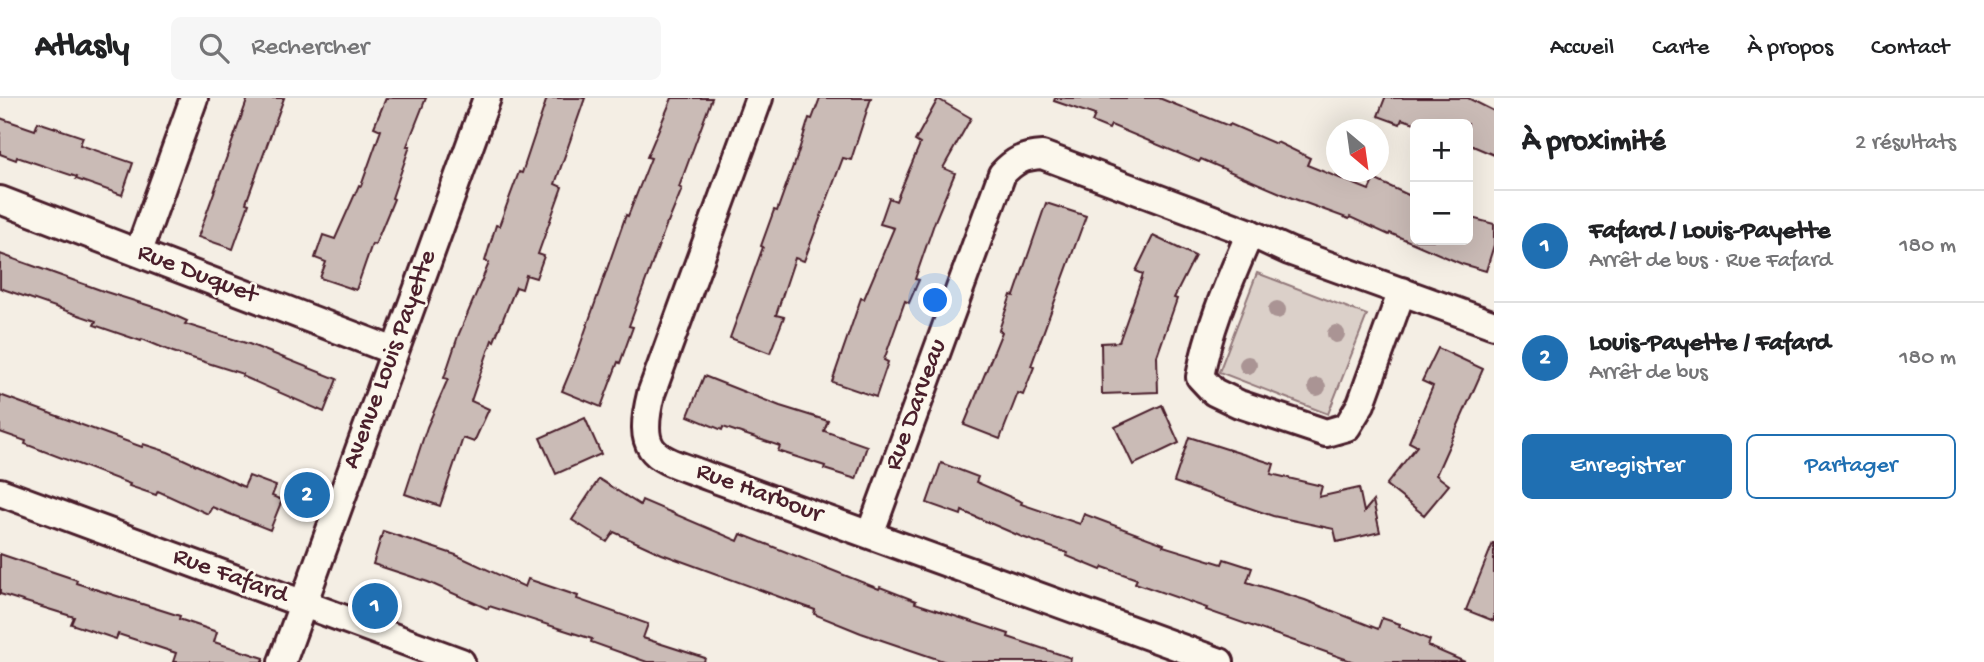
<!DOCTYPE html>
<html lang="fr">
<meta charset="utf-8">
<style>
body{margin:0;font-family:"Gochi Hand",sans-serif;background:#f6f6f6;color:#202124}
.controls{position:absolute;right:21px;top:21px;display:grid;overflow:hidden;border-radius:10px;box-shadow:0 7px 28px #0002}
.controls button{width:63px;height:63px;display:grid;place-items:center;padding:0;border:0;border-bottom:2px solid #e0e0e0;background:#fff;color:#202124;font:35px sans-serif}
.compass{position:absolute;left:1326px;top:21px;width:63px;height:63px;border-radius:50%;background:#fff;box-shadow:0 7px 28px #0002;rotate:151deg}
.you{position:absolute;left:936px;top:203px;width:24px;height:24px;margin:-18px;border:5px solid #fff;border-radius:50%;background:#1a73e8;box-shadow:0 0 0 10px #1a73e833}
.badge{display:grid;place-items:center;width:46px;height:46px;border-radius:50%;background:#1f6fb2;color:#fff;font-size:23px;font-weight:700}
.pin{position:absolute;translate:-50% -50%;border:4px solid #fff;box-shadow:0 2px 7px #0006}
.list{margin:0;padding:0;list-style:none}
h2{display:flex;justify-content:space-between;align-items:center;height:91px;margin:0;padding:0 28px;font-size:30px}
h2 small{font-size:23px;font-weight:400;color:#757577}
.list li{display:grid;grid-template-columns:46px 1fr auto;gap:21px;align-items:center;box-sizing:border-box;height:112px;padding:0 28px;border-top:2px solid #e0e0e0}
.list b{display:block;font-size:26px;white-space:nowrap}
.list p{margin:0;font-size:23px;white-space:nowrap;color:#757577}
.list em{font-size:23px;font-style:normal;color:#757577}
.actions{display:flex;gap:14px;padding:21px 28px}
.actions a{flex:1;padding:16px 0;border:2px solid #1f6fb2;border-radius:10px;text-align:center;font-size:24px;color:#1f6fb2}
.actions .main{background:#1f6fb2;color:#fff}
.icon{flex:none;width:38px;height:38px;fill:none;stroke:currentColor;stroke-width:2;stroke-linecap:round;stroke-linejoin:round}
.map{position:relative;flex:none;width:1494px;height:564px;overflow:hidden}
header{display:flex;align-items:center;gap:42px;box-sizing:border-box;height:98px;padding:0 35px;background:#fff;border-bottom:2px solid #e0e0e0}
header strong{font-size:33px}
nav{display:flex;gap:38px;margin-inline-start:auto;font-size:24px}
.search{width:490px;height:63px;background:#f6f6f6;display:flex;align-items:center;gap:18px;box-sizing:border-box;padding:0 24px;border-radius:10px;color:#757577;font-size:26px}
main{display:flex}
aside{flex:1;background:#fff}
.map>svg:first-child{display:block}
</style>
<header>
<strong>Atlasly</strong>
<div class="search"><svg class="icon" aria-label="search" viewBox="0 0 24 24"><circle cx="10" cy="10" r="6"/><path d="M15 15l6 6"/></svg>Rechercher</div>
<nav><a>Accueil</a><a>Carte</a><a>À propos</a><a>Contact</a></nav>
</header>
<main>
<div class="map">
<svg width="1494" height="564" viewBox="0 0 1494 564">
<rect width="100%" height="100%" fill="#f4eee4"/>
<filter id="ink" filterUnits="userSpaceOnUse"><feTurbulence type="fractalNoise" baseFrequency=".0143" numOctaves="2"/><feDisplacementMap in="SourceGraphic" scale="14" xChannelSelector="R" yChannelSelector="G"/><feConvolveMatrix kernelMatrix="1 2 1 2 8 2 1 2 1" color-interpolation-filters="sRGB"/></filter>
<g filter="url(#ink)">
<path fill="#dbd0c9" stroke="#92787a" stroke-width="2" d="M1257,175L1367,217L1328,316L1219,274Z"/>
<g fill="#cabbb6" stroke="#4a1f2b" stroke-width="2">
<path d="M248,0H284L246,105L249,106L233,151L198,139Z"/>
<path d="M386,0H426L407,48H410L392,100L394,101L375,147L372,146L356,192L320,180L326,164L315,160L323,137L335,141L359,87L361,88L381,32L374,29Z"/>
<path d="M547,0H585L555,86L562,89L538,156L544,158L536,180L526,177L522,191L516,189L494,243L492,242L471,303L489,311L474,344L463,340L440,408L405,396L427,329L448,281L444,280L458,238L489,165L485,163L496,127L499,128L519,74L522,75Z"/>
<path d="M672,0H712L679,89L682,91L668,125H667L629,228L633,229L620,265L618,264L601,309L562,293L575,262L626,117L628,118L651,60L647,59Z"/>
<path d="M820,0H871L851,62L843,60L804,163L795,160L776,217L784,219L770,255L730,240L763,149L761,148L774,112L777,113L793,68H794L809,20L812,21Z"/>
<path d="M1055,0H1159L1229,28L1230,26L1276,46L1277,44L1310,60L1307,67L1369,92L1374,81L1415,100V142H1468V119L1494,126V147L1486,173L1462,166L1390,135L1389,137L1350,119L1349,121L1292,100L1201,61L1199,64L1111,27L1109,31L1092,24L1095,17L1054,3Z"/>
<path d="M1385,0H1468L1494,13V57L1468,46V26H1418L1402,21L1400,26L1378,18Z"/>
<path d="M938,1L971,20L943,70L955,75L935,123L915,181L919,182L909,205L905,203L884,262L888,264L876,299L832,284L861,200L864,201L894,130L880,126L889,100L896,103L920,46L915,43Z"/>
<path d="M0,20L35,32L38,24L83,39L80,47L133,65L122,97L76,81L77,79L17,59L16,62L0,56Z"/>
<path d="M1046,105L1086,118L1031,268L1034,269L1023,297L1018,295L1000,341L964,327L1002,234L999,232L1011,197L1014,198Z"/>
<path d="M1153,138L1195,158L1174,200L1177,201L1157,258L1158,294L1102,296L1101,245L1119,244L1143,176L1136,173Z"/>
<path d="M0,156L106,194L160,211L187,223L185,226L249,246L337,281L324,314L242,278L243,276L173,254L142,241L141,243L94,227L96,223L0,190Z"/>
<path d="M1438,250L1483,271L1436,377L1449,387L1424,417L1386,387L1417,348L1409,344L1433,288L1422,283Z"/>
<path d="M704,278L780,308L828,323L824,333L867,348L856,381L824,371L825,368L778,353L780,348L723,329L722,332L688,318Z"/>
<path d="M0,297L142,349L143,346L168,354L244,389L249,378L276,388L272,398L282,402L270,432L212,409L208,416L158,393L156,397L129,388L130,386L25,346L26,343L0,334Z"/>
<path d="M1162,307L1179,345L1133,367L1115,329Z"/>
<path d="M585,320L601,356L556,376L540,340Z"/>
<path d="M1189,339L1274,366L1271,376L1322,388L1319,399L1359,390L1364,414L1373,403L1380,434L1337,444L1334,431L1273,418L1174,384Z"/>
<path d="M941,365L978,379L976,384L1022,404L1021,406L1080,426L1084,416L1164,446L1163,448L1222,466L1224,461L1252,470L1247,484L1305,502L1378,531L1382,520L1400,526L1399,529L1430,542L1428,548L1465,564H1354L1206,512L1207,510L1135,485L1137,481L1103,469L1101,472L1067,458L1068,455L1022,439L962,413L961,417L927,405Z"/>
<path d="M599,381L640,407L642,402L738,443L741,436L879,491L880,489L916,503L915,505L1009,536L1008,539L1071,560L1070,564H946L861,535L814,516L815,512L662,456L614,434L607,444L572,422Z"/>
<path d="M383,433L456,457L525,489L528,481L578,498L577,501L648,526L643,540L705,560L704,564H647L591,544L592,541L489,508L488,511L428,484L373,466Z"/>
<path d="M1493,445H1494V523L1466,512Z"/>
<path d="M0,456L77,482L76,485L180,518L179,521L217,534L214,544L264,560L263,564H173L176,555L118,536L116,541L71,526L74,519L0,496Z"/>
</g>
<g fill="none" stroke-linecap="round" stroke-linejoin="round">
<defs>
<g id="minor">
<path d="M759,0L651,296C635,361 658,359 710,379L1220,564"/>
<path d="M0,102L394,253"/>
<path d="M1250,135C1230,182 1209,228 1200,279L1214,294L1239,306L1326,335L1347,329L1361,306L1402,193"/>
<path d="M139,153L194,0"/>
<path d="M0,394L461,564"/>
<path d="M870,436L1002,76C1014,63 1023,58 1042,57L1250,135L1289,153L1494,227"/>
<path d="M282,564L487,0"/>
</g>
</defs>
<use href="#minor" stroke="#4a1f2b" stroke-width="32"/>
<use href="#minor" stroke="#fbf7ec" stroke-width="26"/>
</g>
<g fill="#aa9494">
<circle cx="1277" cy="212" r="9"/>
<circle cx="1336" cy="236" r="9"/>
<circle cx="1248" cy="267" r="9"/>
<circle cx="1317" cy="289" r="9"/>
</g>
</g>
<g text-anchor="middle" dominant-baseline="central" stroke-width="5" stroke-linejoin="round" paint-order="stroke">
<g font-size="26" fill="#4a1f2b" stroke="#fbf7ec">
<text transform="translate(197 177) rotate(21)">Rue Duquet</text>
<text transform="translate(391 262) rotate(-70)">Avenue Louis Payette</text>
<text transform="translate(917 307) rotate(-70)">Rue Darveau</text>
<text transform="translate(759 396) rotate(20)">Rue Harbour</text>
<text transform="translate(230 479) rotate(20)">Rue Fafard</text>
</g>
</g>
</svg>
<div class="controls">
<button>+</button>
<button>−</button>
</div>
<svg class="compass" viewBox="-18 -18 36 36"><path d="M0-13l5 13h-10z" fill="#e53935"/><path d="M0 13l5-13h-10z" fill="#757577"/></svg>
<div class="you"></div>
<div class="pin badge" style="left:375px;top:508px">1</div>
<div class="pin badge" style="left:307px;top:397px">2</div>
</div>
<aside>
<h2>À proximité<small>2 résultats</small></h2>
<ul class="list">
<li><span class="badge">1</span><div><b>Fafard / Louis-Payette</b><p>Arrêt de bus · Rue Fafard</p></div><em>180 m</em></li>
<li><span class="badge">2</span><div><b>Louis-Payette / Fafard</b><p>Arrêt de bus</p></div><em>180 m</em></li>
</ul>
<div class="actions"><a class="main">Enregistrer</a><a>Partager</a></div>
</aside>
</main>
